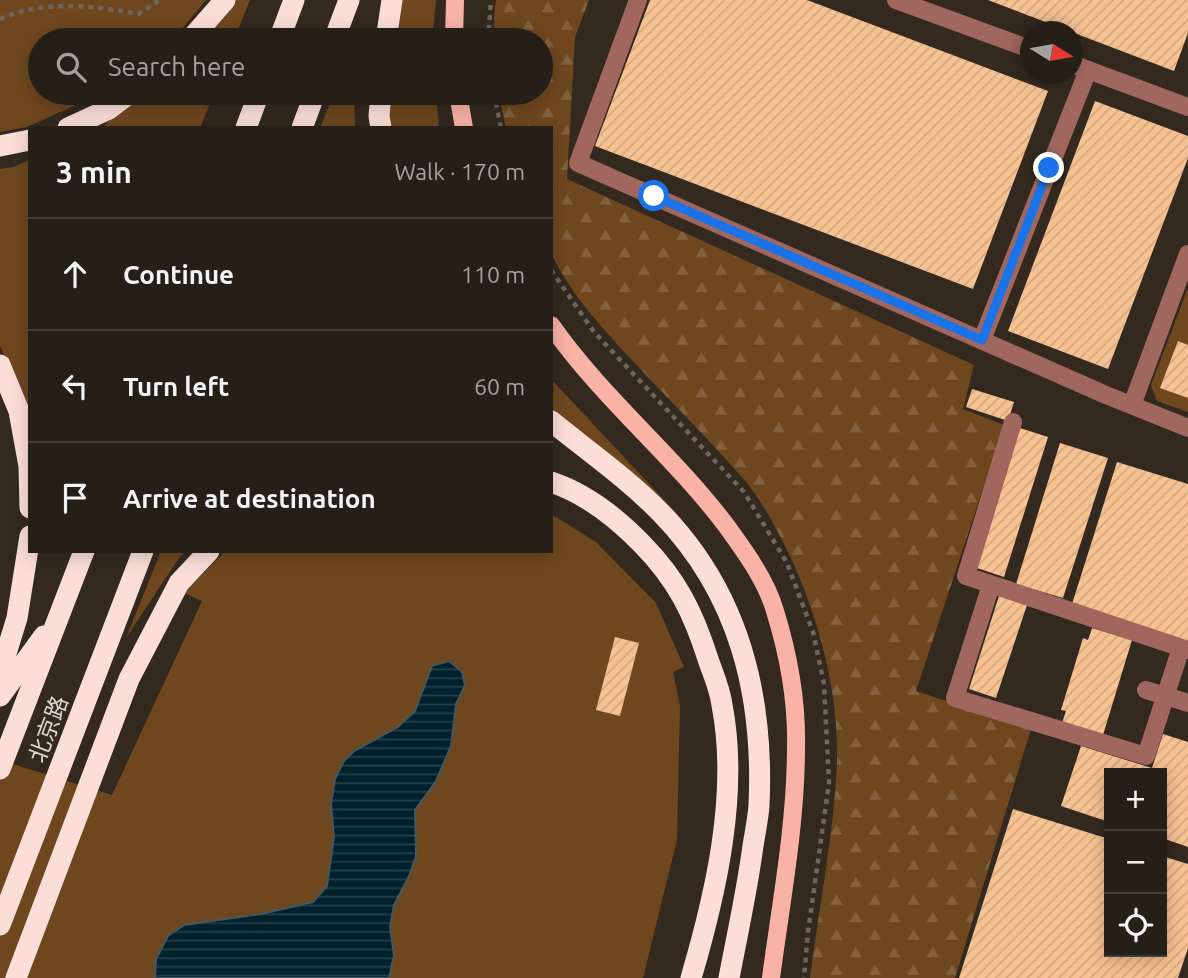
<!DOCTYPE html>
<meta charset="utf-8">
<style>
body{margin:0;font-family:Ubuntu,"Noto Sans SC",sans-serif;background:#2e2720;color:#f1f3f6}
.controls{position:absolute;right:21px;bottom:21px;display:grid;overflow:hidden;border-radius:0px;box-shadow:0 4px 18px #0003}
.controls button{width:63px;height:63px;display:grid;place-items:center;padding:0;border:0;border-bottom:2px solid #423d36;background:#261f17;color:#f1f3f6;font:35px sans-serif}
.compass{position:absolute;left:1020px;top:21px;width:63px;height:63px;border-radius:50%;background:#261f17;box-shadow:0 4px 18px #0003;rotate:101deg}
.stop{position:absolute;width:21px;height:21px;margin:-16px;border:5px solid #1a73e8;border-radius:50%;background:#fff}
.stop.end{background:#1a73e8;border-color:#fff;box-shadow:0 2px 7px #0008}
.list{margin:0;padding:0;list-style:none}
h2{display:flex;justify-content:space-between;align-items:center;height:91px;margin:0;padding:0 28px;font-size:30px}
h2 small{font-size:23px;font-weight:400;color:#a4a2a1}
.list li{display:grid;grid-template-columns:46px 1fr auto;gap:21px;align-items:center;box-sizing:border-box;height:112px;padding:0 28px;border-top:2px solid #423d36}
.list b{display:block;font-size:26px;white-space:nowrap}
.list em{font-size:23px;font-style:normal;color:#a4a2a1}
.icon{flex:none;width:38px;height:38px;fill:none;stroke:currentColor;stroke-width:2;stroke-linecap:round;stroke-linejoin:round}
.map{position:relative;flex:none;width:1188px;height:978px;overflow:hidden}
.search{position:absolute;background:#261f17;box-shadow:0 4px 18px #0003;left:28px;top:28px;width:525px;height:77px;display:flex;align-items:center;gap:18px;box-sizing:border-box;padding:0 24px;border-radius:38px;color:#a4a2a1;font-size:26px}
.panel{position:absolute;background:#261f17;box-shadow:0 4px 18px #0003;left:28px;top:126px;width:525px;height:427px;border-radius:0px}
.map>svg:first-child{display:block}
</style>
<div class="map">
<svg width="1188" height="978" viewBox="0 0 1188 978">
<defs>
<pattern id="forest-firs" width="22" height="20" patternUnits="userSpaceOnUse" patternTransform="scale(1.75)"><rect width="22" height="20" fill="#6e471f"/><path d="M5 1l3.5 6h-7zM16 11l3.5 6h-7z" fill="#82613f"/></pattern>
<pattern id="water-rules" width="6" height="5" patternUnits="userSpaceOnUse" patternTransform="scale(1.75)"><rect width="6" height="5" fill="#00202c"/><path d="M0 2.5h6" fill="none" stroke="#25404a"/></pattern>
<pattern id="building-hatch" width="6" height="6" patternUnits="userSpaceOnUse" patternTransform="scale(1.75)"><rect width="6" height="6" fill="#f6c292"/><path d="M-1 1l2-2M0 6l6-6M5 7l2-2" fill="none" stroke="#d2a881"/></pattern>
</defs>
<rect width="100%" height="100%" fill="#33291f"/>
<g fill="#6e471f">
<path d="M0,0H206L173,40H40V93H103L27,127L0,132Z"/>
<path d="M233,0H250L234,40H192Z"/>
<path d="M399,0H436L432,40H393Z"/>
<path d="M138,93H214L200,128H102Z"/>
<path d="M334,93H354L355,128H320Z"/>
<path d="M385,93H436L439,128H386Z"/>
<path d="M30,160V422L27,405L0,346V169L13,167Z"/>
<path d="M1188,288V412L1157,401L1151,385Z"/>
<path d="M551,379L680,517L551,415Z"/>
<path d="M551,514L596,542L656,603L684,667L673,672L680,705L677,840L643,978H0V760L112,795L202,601L184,593L225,551H551Z"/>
<path d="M161,551H186L179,558L126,638Z"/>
</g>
<path fill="url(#forest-firs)" d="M496,0H589L575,37L567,179L974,365L963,409L1004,425L916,691L1031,729L955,978H810C819,907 834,834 837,762C839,692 819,619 790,556C776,528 761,498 740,475C705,435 667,398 631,359C600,326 570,293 551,253V128H506L499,97V93H541V40H495L494,16Z"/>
<path fill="url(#water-rules)" stroke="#43575e" stroke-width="2" d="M449,661L462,672L465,685L456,704L451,746L436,781L415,810L416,856L409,876L394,905L390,927L394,955L389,978H155L156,959L168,936L184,925L261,914L313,902L327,886L334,837L331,804L335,779L344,761L354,751L398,727L415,711L432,666Z"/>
<g fill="url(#building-hatch)">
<path d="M650,0H807L1048,91L973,289L595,146Z"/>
<path d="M988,0H1188V33L1174,71Z"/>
<path d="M1095,101L1188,136V158L1108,369L1008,331Z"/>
<path d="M1178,341L1188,345V398L1160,388Z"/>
<path d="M972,389L1014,402L1008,421L966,407Z"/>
<path d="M1020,428L1048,437L1004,577L977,568Z"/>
<path d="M1060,443L1108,458L1063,598L1016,584Z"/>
<path d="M1117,462L1188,484V642L1072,604Z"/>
<path d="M999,596L1027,605L996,698L969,689Z"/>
<path d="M1092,628L1132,640L1103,735L1062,723L1066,711L1061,710L1083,638L1088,640Z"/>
<path d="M615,637L639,643L620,716L596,710Z"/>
<path d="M1163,734L1188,742V847L1162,838V773H1109V822L1061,806L1081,746L1152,768Z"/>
<path d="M1013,809L1109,839V952H1162V856L1188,864V948L1178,978H959Z"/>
</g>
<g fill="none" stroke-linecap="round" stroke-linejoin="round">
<g stroke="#6e655c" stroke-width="4.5" stroke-dasharray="5 5" stroke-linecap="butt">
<path d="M0,19C43,0 91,5 138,14L160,0"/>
<path d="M488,40L491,0"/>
<path d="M494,93L501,128"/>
<path d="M551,270L594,332L744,492L787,563L813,632L824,684L829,783L808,932L804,978"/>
</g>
<g stroke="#a0675e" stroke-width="18">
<path d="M638,0L578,163L1106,395L1188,428"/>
<path d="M896,0L1030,49"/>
<path d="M1072,64L1188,107"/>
<path d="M982,340L1088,70"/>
<path d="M1132,405L1188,254"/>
<path d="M1013,422L966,576L1188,650"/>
<path d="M991,585L955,698L1146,756L1181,648"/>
<path d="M1146,690L1188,703"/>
</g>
<g stroke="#f9b2a6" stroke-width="18">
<path d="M454,40L455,0"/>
<path d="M458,93L464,128"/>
<path d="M551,325C602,398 672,454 725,524C744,550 766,580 775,611C788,653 797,702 796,747C796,824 781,902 771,978"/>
</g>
<g stroke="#fbded8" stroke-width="21">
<path d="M190,40L225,0"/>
<path d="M279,40L294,0"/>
<path d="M334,40L349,0"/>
<path d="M386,40L392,0"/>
<path d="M381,93L379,116L381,128"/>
<path d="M68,128L109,109L130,93"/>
<path d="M246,128L259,93"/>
<path d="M302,128L315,93"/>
<path d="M0,146L30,140"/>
<path d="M0,365L19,411L29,466L30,508"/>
<path d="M551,421C588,451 628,479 661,513C740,594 764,696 759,805C758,821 754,837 752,853C746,895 737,936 729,978"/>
<path d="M551,482C587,494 617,518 643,545C677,580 693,612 708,659C713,674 720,689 722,705C739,793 716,893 691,978"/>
<path d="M0,673L17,618L30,536"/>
<path d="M0,696L44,636"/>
<path d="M0,769L84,551"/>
<path d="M0,925L143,551"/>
<path d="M16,978L129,679L179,583L209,551"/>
</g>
</g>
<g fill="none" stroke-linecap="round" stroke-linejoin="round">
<path stroke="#1a73e8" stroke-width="9" d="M654,196L982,340L1049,168"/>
</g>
<g text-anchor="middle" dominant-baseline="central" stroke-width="7" stroke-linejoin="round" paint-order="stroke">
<g font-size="23" fill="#dfd8d2" stroke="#33291f">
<text transform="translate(48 729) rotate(-69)">北京路</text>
</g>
</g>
</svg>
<div class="controls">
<button>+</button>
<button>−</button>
<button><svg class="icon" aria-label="locate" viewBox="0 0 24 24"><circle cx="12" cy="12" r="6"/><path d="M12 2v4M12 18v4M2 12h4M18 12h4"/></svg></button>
</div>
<svg class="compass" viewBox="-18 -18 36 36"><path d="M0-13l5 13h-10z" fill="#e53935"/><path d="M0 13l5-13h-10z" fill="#a4a2a1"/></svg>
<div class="stop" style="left:654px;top:196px"></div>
<div class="stop end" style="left:1049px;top:168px"></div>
<div class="search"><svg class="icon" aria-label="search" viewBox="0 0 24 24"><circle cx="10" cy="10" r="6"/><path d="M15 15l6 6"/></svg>Search here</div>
<section class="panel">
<h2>3 min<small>Walk · 170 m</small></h2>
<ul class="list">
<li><svg class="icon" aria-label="ahead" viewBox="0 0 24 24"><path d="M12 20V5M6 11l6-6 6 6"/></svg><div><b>Continue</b></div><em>110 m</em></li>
<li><svg class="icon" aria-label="left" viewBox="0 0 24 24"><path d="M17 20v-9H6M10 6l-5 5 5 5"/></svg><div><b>Turn left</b></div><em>60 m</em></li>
<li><svg class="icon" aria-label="arrive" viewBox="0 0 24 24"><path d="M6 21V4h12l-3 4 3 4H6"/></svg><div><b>Arrive at destination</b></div></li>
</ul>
</section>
</div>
